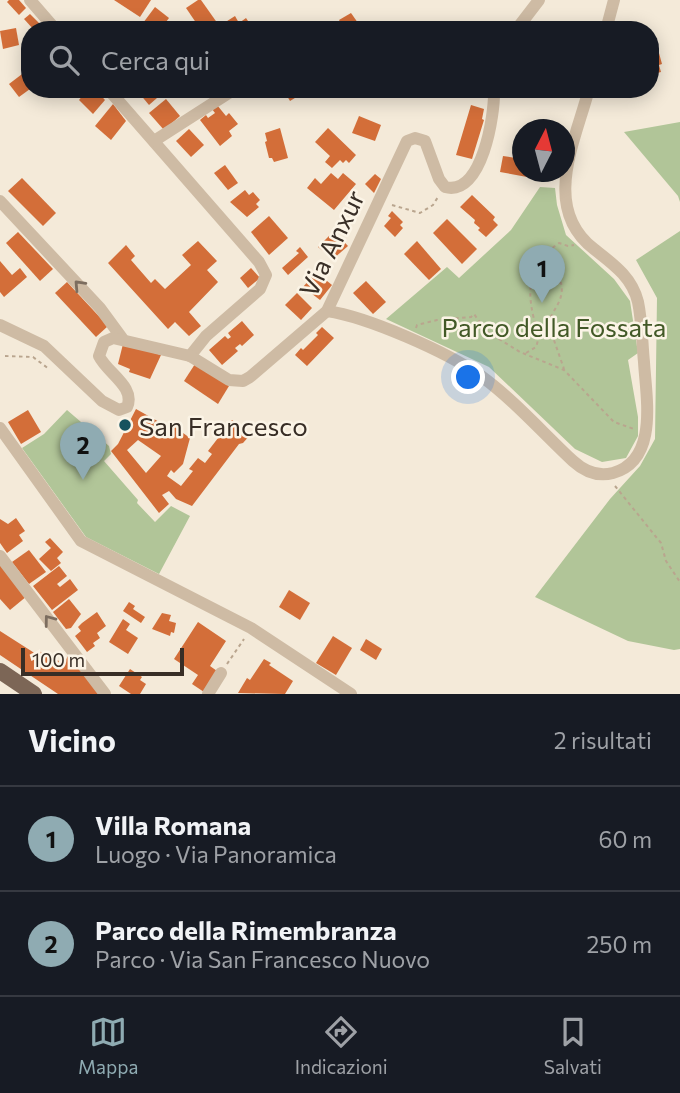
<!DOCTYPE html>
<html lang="it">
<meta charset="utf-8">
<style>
body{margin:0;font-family:Commissioner,sans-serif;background:#242831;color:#f1f3f6}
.compass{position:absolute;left:512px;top:119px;width:63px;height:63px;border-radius:50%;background:#171b24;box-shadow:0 4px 18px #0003;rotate:6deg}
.scale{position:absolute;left:21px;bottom:18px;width:163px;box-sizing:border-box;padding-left:7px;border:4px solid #382e26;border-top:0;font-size:19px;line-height:24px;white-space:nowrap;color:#382e26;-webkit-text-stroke:5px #fbf4e6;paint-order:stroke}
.you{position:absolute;left:469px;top:378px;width:24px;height:24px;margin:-18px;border:5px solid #fff;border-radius:50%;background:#1a73e8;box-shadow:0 0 0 10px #1a73e833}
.badge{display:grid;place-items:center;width:46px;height:46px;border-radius:50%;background:#8fabb2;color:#111;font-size:23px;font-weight:700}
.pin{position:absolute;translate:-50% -58px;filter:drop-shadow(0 2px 4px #0008)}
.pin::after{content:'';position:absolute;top:37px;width:24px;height:21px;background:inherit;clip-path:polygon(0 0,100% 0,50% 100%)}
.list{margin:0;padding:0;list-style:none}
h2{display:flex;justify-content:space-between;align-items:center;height:91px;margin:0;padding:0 28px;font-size:30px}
h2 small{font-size:23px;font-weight:400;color:#9ea1a6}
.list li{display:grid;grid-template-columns:46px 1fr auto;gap:21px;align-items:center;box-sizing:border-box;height:105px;padding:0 28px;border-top:2px solid #363941}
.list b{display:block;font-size:26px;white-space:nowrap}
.list p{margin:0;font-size:23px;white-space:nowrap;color:#9ea1a6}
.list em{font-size:23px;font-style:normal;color:#9ea1a6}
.icon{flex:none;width:38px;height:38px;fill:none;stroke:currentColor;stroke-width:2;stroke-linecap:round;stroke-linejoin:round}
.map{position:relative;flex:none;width:680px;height:694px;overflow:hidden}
.search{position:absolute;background:#171b24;box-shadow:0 4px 18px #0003;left:21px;right:21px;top:21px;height:77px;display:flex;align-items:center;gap:18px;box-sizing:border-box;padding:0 24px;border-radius:28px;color:#9ea1a6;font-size:26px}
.sheet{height:301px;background:#171b24}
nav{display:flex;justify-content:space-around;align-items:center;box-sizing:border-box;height:98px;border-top:2px solid #363941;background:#171b24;font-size:19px;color:#9ea1a6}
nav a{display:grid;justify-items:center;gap:4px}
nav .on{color:#8fabb2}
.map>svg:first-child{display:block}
</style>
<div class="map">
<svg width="680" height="694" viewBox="0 0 680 694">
<rect width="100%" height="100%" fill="#f4ead9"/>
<g fill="#b1c598">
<path d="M680,122V202L678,196L624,132Z"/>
<path d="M540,187L555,188L557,205L566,235L614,279L630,301L638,353L628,360L638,417V436L626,458L602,462L575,449L489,367L386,319L447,267L459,278L511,230Z"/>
<path d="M680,231V649L674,650L628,641L535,597L610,499L640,466L655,439L657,298L636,260Z"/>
<path d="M67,410L109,446L111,454L104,461L138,500L137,503L155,522L171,506L190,516L159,574L86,537L22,448L44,434Z"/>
</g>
<g fill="#d36e39" fill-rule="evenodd">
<path d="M9,0H19L26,8L19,15L7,2Z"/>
<path d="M114,0H151L140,17Z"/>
<path d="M198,0H201L218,24L209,30H201L186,8Z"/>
<path d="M155,7L169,18L160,30H151L143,23Z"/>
<path d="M351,13L363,30H345L339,20Z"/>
<path d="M30,14L40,24L45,30H34L24,19Z"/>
<path d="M235,16L239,23L246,18L250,24L245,30H228L224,23Z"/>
<path d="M16,28L19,45L3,49L0,31Z"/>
<path d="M656,42L662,64L659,65L661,72L650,75V44Z"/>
<path d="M30,68V89L19,97L9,84Z"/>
<path d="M88,89H95L105,100L93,114L79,100Z"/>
<path d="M143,89H150L157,98L149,105L139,93Z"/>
<path d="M283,89H300L303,93L290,101Z"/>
<path d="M166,99L180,116L164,130L149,113Z"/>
<path d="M113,104L126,121L111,140L95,126Z"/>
<path d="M217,105L226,116L229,113L238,124L229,131L232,136L220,146L200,120L206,115L208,118L215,113L212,109Z"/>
<path d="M471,105L484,109L482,119L484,120L472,159L456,155Z"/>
<path d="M359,116L381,125L375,141L352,133Z"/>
<path d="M280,128L288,158L274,162L272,158H269L265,142L267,141L265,133Z"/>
<path d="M328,128L356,155L349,163L346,160L343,163L340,160L332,168L325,162L330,156L315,142Z"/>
<path d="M189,129L204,145L191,157L176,141Z"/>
<path d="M503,156L522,159V172H528L527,177L500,172Z"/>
<path d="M225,165L238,183L228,190L214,173Z"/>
<path d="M331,173L338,179L343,173L356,184L334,210L307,188L315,178L321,184Z"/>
<path d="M375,174L381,179L374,193L365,184Z"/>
<path d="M22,178L56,213L43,226L8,191Z"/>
<path d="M245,190L249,195L253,192L260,200L256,204L259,207L247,217L230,202Z"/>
<path d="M472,195L495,217L493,220L498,225L486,237L478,230L480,228L474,223L475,220L460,207Z"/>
<path d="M392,211L403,222L400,225L403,228L395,237L384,226L391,218L388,216Z"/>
<path d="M269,216L288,238L269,255L251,232Z"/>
<path d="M447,219L477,249L462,264L433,233Z"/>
<path d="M334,231L348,246L333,259L318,247Z"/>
<path d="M18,232L53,269L40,281L6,243Z"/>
<path d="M198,241L217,261L207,270L218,282L189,312L201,326L189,336L175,322L168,329L108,263L126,245L135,256L131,260L151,283L155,279L165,289L191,265L182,255Z"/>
<path d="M417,241L441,269L429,280L404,254Z"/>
<path d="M300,247L308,257L288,275L282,268L299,253L296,251Z"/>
<path d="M0,261L12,275L20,268L27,277L4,297L0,292Z"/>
<path d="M251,268L260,278L248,288L240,278Z"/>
<path d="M316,272L332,285L320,300L303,287Z"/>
<path d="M366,281L386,302L373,314L353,293Z"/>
<path d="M67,282L108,326L96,337L55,293Z"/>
<path d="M297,293L312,308L301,320L285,305Z"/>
<path d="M242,321L254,335L242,346L240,344L235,348L238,351L222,365L209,350L225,336L228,339L231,337L228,333Z"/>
<path d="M322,327L334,338L307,366L295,355L301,348L303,350L318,335L316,333Z"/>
<path d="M123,344L161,355L150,379L129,372L130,369L118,364Z"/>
<path d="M195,364L229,386L218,404L184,381Z"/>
<path d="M136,409L170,428L172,425L190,438L183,464L174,473L171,470L167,476L181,486L193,471L189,469L198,458L205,463L212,454L208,451L232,420L251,434L243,443L239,444L192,506L176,499L169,491L162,495L169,504L159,513L111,451L118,444ZM138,440L161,456L146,473L127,450Z"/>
<path d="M28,410L41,432L21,444L8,422Z"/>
<path d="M16,518L25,531L19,535L23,541L7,553L0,543V519L8,524Z"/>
<path d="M50,538L63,552L57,558L61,563L51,571L39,559L51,548L45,542Z"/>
<path d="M29,550L46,572L29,584L12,562Z"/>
<path d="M0,564L27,596L10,610L0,599Z"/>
<path d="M59,566L67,576L57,584L60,587L70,579L78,590L52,610L33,586Z"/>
<path d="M289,590L310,603L300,620L279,607Z"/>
<path d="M69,599L81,614L71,628L66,629L53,612Z"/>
<path d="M129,602L135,606L133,609L145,617L141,623L123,611Z"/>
<path d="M97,612L106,626L97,633L100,638L93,643L95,646L87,652L75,636L81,631L78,627L82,623Z"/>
<path d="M162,613L171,615L169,621L176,623L174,633L171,632L170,636L152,629Z"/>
<path d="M123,619L130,624L126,630L138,638L128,654L109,642Z"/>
<path d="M198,622L226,641L210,666L217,671L204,692L192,684L198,675L174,659Z"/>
<path d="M0,631L36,654L39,651L59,661L56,666L61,669L69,654L100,694H58L0,655Z"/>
<path d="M333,636L352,648L336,675L316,663Z"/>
<path d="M366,639L382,649L376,660L360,650Z"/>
<path d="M264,659L271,663L269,665L293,681L285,694L238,693L247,678L250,680Z"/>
<path d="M130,669L142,677L140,680L146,684L140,694H131L119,686Z"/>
</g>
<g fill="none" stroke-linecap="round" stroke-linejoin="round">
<g stroke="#b9a58e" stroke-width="2" stroke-dasharray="3.5 3.5" stroke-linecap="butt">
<path d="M392,205L420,213L433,205L438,197"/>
<path d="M548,253L554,263L553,279L561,283C565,300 553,309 548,323L564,369"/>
<path d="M416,328L417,325L437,320L471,317L474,314L486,331L520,352L564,370L614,422L634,429"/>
<path d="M540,331L550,332"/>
<path d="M526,353L536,347C541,333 536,328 533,315C526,283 532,262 559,243L568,246L574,245"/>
<path d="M5,356L33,357L49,369"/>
<path d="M615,486L661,543L666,561L680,582"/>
<path d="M227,664L244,639"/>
</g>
<g stroke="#cebba4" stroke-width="12">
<path d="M30,0L56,30"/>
<path d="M516,30L539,0"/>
<path d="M606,30L614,0"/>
<path d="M108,89L259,262L266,275L260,289L206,336L190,356"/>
<path d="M154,141L235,89"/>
<path d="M0,201L100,308L122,338"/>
<path d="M327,311C368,317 447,352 481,376C514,400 543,433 573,461C584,471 598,477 613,473C659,460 646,397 644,362C642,342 642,321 638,302C632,277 613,264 594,249C541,208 575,142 589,89"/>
<path d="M0,325L44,346L102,401L119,410L127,407C136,387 107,373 99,356L104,342L113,338L190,356L229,380L243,381L250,377L327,311L407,141L415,138L425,141L439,179L445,187C482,197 495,115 494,89"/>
<path d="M0,428L81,541L251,628L351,694"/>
<path d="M0,556L105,694"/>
<path d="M208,694L221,673"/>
</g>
<path stroke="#7c6656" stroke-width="16" d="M0,671L34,694"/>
</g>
<defs><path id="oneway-chevron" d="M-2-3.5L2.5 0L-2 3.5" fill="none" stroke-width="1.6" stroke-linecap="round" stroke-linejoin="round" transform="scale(1.75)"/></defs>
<g stroke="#7c6d5f">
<use href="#oneway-chevron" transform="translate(79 285) rotate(-133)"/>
<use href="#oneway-chevron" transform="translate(49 620) rotate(-127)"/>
</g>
<circle fill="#17525e" stroke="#fbf4e6" stroke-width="2.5" cx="125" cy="425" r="7"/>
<g text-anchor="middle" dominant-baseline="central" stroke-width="5" stroke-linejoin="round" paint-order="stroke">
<g font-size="26" fill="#382e26" stroke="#fbf4e6">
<text transform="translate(331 243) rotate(-64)">Via Anxur</text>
</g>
<g font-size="26" fill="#425927" stroke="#fbf4e6">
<text x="554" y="326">Parco della Fossata</text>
</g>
<g font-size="26" fill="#382e26" stroke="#fbf4e6" text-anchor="start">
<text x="139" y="425">San Francesco</text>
</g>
</g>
</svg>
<svg class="compass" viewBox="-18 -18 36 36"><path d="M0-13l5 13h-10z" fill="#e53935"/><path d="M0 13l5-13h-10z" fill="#9ea1a6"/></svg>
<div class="scale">100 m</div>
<div class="you"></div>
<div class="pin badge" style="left:542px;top:303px">1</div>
<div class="pin badge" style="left:83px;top:480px">2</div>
<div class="search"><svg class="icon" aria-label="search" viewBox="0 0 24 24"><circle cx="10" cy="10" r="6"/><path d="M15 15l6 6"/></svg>Cerca qui</div>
</div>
<section class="sheet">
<h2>Vicino<small>2 risultati</small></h2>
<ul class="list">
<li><span class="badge">1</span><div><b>Villa Romana</b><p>Luogo · Via Panoramica</p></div><em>60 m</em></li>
<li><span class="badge">2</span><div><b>Parco della Rimembranza</b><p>Parco · Via San Francesco Nuovo</p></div><em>250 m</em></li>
</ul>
</section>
<nav>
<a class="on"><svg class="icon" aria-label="map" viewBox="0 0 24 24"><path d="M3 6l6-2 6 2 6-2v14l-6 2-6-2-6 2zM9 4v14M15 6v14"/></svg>Mappa</a>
<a><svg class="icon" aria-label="directions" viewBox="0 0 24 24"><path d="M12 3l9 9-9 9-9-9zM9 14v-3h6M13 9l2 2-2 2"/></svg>Indicazioni</a>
<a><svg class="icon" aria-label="saved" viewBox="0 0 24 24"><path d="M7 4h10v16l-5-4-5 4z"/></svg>Salvati</a>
</nav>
